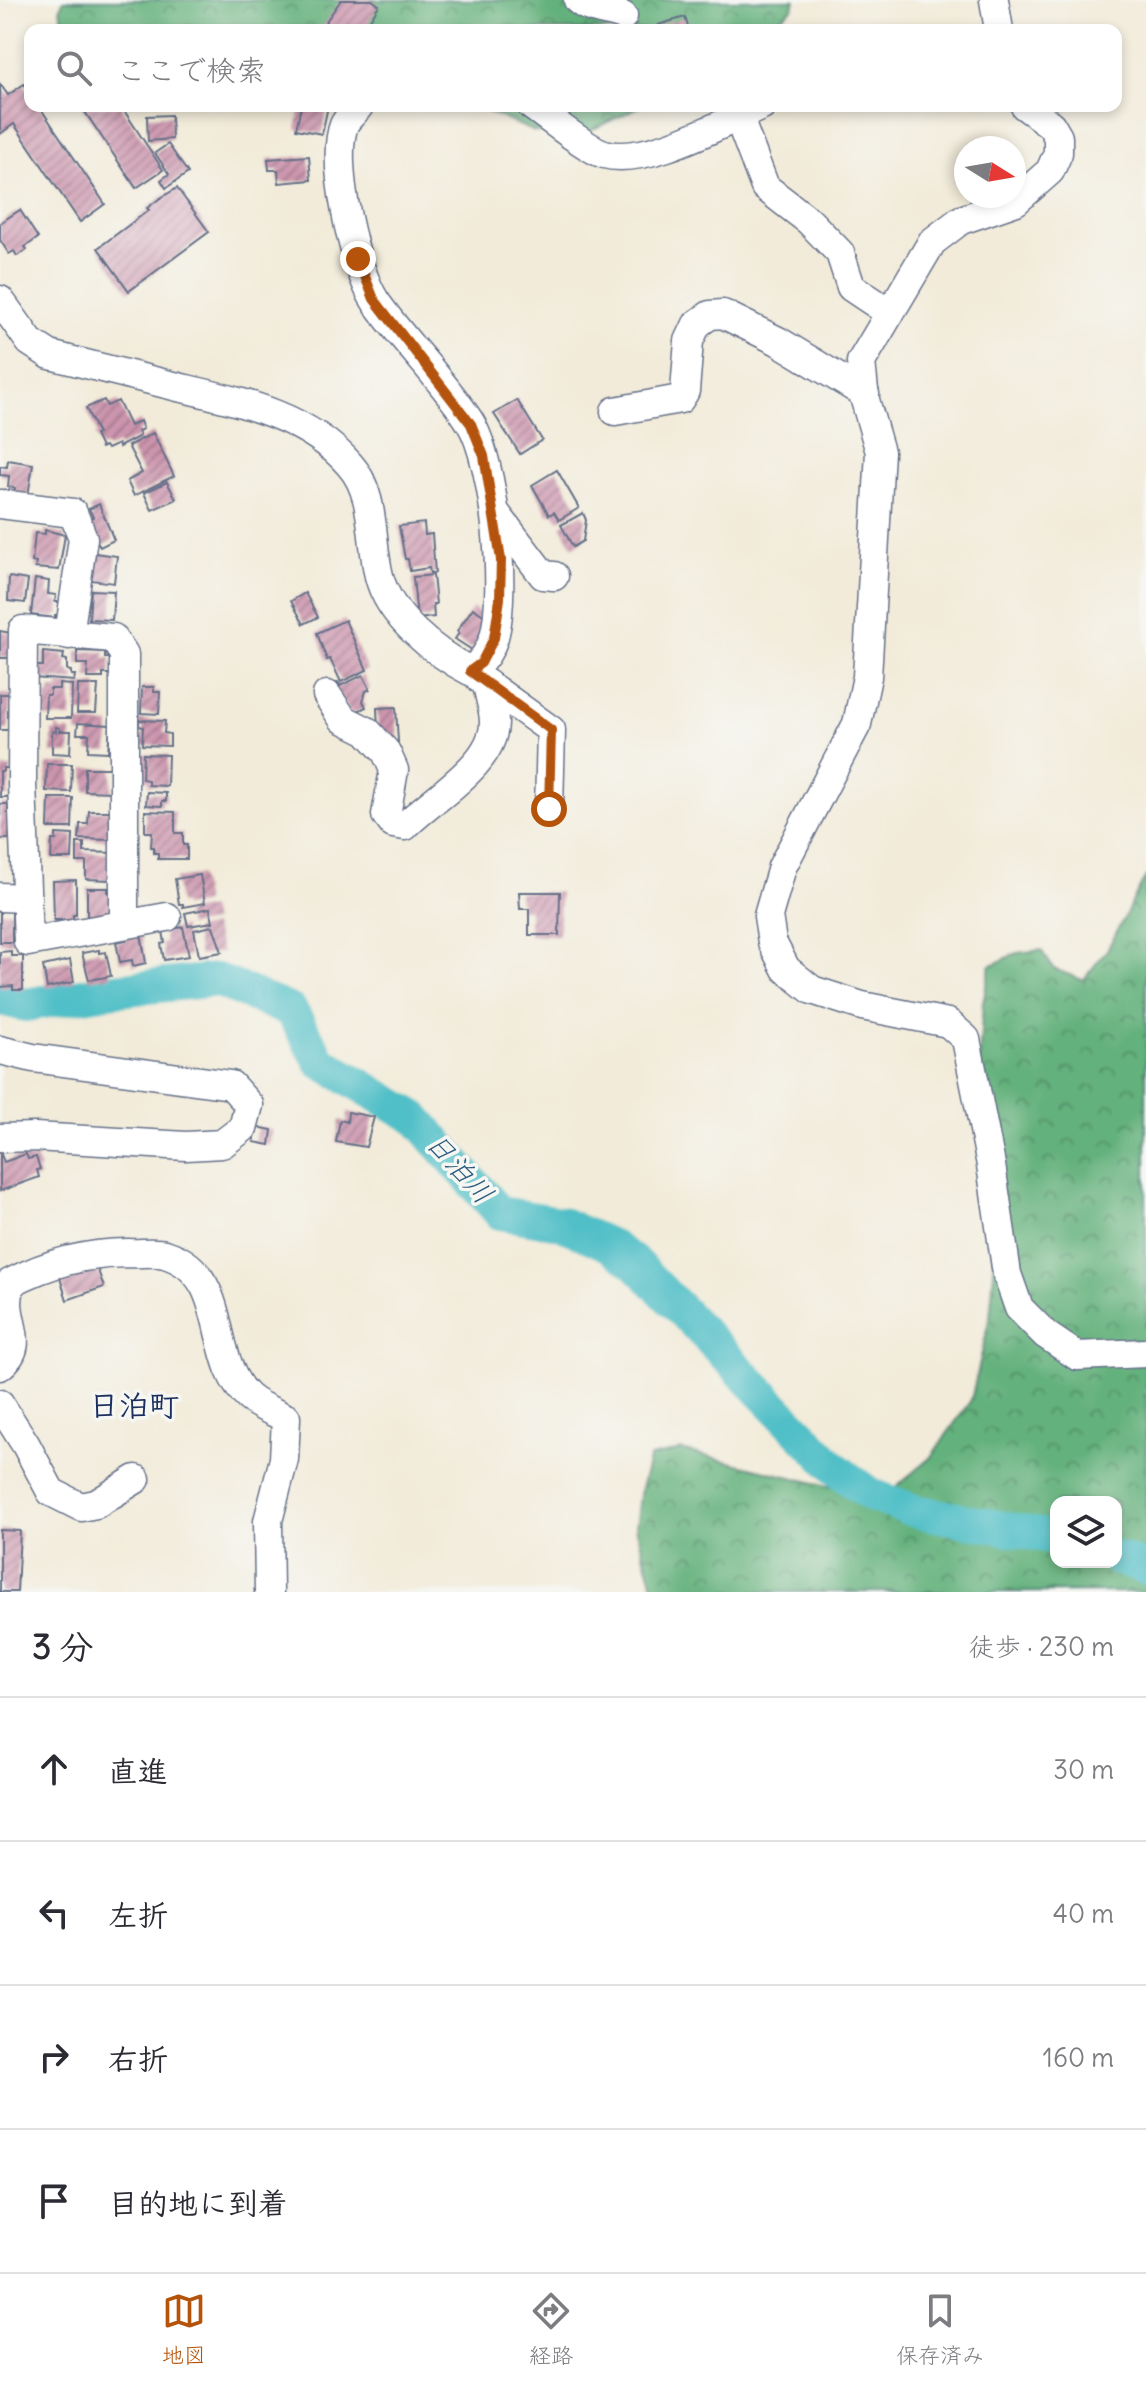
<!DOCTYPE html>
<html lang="ja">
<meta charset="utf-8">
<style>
body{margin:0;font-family:Delius,"Klee One",sans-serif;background:#f2f2f3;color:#2b2b33}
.controls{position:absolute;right:24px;bottom:24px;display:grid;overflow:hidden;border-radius:16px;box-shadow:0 4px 12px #0003}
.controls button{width:72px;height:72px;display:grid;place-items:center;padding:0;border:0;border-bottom:2px solid #e1e1e2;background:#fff;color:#2b2b33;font:40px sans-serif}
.compass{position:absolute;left:954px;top:136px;width:72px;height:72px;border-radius:50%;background:#fff;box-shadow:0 4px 12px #0003;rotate:101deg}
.stop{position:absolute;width:24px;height:24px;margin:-18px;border:6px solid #b45309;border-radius:50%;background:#fff}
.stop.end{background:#b45309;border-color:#fff;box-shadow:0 2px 8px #0008}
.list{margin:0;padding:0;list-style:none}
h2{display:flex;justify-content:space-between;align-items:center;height:104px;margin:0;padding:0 32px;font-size:34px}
h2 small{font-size:26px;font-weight:400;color:#7c7c81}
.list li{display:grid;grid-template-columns:52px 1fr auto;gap:24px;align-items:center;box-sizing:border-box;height:144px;padding:0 32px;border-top:2px solid #e1e1e2}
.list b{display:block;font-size:30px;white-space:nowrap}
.list em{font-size:26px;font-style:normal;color:#7c7c81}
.icon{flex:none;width:44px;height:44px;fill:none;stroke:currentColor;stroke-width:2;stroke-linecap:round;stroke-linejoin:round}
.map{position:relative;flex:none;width:1146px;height:1592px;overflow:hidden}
.search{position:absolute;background:#fff;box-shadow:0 4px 12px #0003;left:24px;right:24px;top:24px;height:88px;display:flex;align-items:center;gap:20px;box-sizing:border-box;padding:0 28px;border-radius:16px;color:#7c7c81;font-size:30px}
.sheet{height:680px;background:#fff}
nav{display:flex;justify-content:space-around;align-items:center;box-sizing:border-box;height:112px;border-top:2px solid #e1e1e2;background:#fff;font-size:22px;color:#7c7c81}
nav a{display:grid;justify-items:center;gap:4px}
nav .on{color:#b45309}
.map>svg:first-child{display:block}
</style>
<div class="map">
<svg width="1146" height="1592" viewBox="0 0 1146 1592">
<defs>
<pattern id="forest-crowns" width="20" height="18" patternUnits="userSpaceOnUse" patternTransform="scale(2)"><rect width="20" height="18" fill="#63b17b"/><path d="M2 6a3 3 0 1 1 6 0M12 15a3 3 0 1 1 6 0" fill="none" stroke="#519068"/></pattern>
<pattern id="building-hatch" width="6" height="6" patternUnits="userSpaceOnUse" patternTransform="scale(2)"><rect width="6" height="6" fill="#cc95ad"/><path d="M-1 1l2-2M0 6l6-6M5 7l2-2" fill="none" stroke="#a57a90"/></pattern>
</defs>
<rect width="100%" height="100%" fill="#f6f6f2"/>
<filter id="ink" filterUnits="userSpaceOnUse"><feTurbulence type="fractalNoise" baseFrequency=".0125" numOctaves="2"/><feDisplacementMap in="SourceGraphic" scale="16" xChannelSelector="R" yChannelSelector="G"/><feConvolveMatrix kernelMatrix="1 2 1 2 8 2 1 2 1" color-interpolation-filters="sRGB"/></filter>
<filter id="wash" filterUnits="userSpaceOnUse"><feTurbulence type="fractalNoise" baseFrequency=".006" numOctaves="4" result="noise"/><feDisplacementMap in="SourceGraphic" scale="32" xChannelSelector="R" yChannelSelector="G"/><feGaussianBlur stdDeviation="1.8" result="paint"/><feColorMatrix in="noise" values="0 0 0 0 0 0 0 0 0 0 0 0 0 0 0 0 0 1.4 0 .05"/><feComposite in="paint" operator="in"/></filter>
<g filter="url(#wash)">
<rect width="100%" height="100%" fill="#f2ebd9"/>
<g fill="url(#forest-crowns)" stroke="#3f706c" stroke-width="2" fill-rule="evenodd">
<path d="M63,0H795L793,8L765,30H67L60,10Z"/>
<path d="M474,106H641L583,134L535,132Z"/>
<path d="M1146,876V1592H655L636,1527L641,1488L650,1457L681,1450L881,1499L930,1458L971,1400L990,1318L994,1272L979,1060L983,1002L990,966L1017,953L1041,950L1054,969L1083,980L1107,950ZM1056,1502H1116V1562H1056Z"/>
</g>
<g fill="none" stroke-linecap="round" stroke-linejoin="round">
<g stroke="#51bfc7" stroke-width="34">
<path d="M0,999L26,1005L106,991L217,980L291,1011L321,1062L416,1118L500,1213L560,1223L611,1246L635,1263L835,1468L871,1495L915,1511L1056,1538"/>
<path d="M1116,1558L1146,1568"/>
</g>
</g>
<g id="blocks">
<g fill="url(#building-hatch)">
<path d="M341,0H372L379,5L364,30H320Z"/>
<path d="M685,17L689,30H660L658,25Z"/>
<path d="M0,84L8,95L24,84L30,92V106H39L105,204L80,222L14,124L0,134Z"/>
<path d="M81,106H121L163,170L136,188Z"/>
<path d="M301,106H328L322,134L296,129Z"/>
<path d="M171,115L172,139L148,141L147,116Z"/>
<path d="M168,144L188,173L166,188L161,180L169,174L155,153Z"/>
<path d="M309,156L311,180L279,183L278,170H269L268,159Z"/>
<path d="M177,188L209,232L129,291L98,248L149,210L147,208L159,199Z"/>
<path d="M20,210L38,238L25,247L27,250L17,256L14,251L9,254L0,240V223Z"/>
<path d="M104,400L107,406L118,401L130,426L140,421L143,429L138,431L140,436L119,447L118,444L107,449L105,446L101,448L95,435L98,434L86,408Z"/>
<path d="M517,400L542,440L520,454L494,414Z"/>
<path d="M153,433L174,476L134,496L127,481L142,473L128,446Z"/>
<path d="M8,460L33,464L28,496L14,494L15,488L8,487L9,476L0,475V466L7,467Z"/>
<path d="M557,470L579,508L559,520L554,512L549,515L532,485Z"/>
<path d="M167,482L176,499L152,510L144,493Z"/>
<path d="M99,504L114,540L100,547L86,520L93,517L89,509Z"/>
<path d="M583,513L586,520L583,541L573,547L561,525Z"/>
<path d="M424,523L425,535L432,534L435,573H430L429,568L410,571L408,559H405L399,526Z"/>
<path d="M45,530L65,535L59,570L35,568L36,563L32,562L35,533L45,534Z"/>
<path d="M95,553L117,556L114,583L91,580Z"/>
<path d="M433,575L436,604H433L434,617L417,619L413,577Z"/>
<path d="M9,577L28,580L25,603L8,601Z"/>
<path d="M35,579L49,581L48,594L56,595L55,602H60L59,615H55V618L31,615Z"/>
<path d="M91,590L114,591L112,620L89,619Z"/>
<path d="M305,593L318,617L304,624L291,601Z"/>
<path d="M473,608L492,621L472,650L455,639L459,633L457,631Z"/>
<path d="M345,620L367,670L341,682L330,659L327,660L317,633Z"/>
<path d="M0,631L11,633L10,658H0Z"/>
<path d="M77,651L105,652V658H111L110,674H103V678H87L88,664H77Z"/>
<path d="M43,652L64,654L63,659L67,660V670L71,671V675H75L74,681L33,678L34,666H43Z"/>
<path d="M363,675L370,689L366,691L363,701L366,707L352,714L332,685L338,682L340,686Z"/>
<path d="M59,684L72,685L71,718H45L46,695H50V689H59Z"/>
<path d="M78,685H98L96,713H77Z"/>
<path d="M142,687H154V692H160L159,714L141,713Z"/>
<path d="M0,694H11L8,730H0Z"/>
<path d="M396,707L398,742L388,743L378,731L377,708Z"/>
<path d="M139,720L165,721L164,733L170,734V746L142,745L143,727L139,726Z"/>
<path d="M78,723L110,725L108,752L88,751L89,734H77Z"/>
<path d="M56,727L60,728V731H71L70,754L52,753V731L56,732Z"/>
<path d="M143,754L168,755L167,786L148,785V780L142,779Z"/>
<path d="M47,764H72L71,792L46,791Z"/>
<path d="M3,768H11L8,797H0V771H3Z"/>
<path d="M85,768H112V792L85,791Z"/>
<path d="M147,792L166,793V801H162V806L146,805Z"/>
<path d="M49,798H73L72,828H48Z"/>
<path d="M0,804H8V812H12L9,839H0Z"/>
<path d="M89,811H114L113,840L79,839L80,824H88Z"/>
<path d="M145,811L175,812V833H183V845H187V859H158V853H154V847H151L152,832H145Z"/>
<path d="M56,834L73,835L72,859H51L52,840H56Z"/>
<path d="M77,843H84V852L113,853L110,880L86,879V862H77Z"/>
<path d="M200,875L205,903L183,907V904H179L175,879Z"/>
<path d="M76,880V915H73V920H54L53,881Z"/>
<path d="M87,888H108V892H112L109,917L87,916Z"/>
<path d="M519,892H560L559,935H529V909H520Z"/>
<path d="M210,908L213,922L188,926L185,913Z"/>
<rect x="0" y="911" width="12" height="31"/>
<path d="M213,926L222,952L199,956L194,930Z"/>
<path d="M183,927L189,956L164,960L161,944L165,943L163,931Z"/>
<path d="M141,934L146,963L133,966L132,960L120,962L116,942L126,940L125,936Z"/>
<path d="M99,950V953L106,952L111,976L89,980L82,953Z"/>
<path d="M11,951V956H23V990H13V986L0,987V952Z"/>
<path d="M70,960L74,982L47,988L43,966Z"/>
<path d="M348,1112L374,1117L366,1147L336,1142L340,1120L347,1122Z"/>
<path d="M257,1127L272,1130L270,1145L254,1142Z"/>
<path d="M0,1152L4,1162L26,1154L28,1159L36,1157L40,1169L37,1170L39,1177L0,1191Z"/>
<path d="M96,1265L104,1287L67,1300L60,1278Z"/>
<path d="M0,1530L20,1531L17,1592H0Z"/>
</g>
</g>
</g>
<g filter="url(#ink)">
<use href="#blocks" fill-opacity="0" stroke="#667189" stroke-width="2"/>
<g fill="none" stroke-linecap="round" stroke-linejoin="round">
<defs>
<g id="minor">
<path d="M578,0C589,11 609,10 623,16"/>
<path d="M994,0L999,30"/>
<path d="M532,106C549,118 587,149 604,154C647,166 721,123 762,106"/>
<path d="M1025,106L1051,125L1058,137V153L1050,171L1016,201L961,220L932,242L861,362L865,400L880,452L867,677L857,724L782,867L768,916L772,942L786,969L812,990L862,1006L948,1023L966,1039L991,1165L1007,1274L1019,1308L1046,1335L1077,1356L1146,1353"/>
<path d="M738,116L765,187L809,221L840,253L851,287L890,313"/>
<path d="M0,300L30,342L50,355C91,365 133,376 174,386C237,401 306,414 350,465C376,494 370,541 379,576C389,617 435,653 470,671C481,663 490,651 494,637C507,591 495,463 470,422C443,380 405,343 376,302C354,269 330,162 344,125C347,118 355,112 359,106"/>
<path d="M615,411L680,399L685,391L689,341L697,324L710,315L723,314L778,341L865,394"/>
<path d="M0,504L73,513L83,538L69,635"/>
<path d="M495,512L543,575L554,576"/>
<path d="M480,679L551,730L549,809"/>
<path d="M327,695L343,719L367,731L386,752L394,770L386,815L393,824L405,826C431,799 495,764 494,722C494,710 489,696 487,684"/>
<path d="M0,897L27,898"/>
<path d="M124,923V654L113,638L23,630L22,783L28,942L167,917"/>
<path d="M0,1050L33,1058L231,1085L249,1105L243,1128L222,1144L186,1146L35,1137L0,1138"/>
<path d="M0,1366C25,1346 9,1329 8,1303C8,1297 10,1289 10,1283C48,1263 86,1253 128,1253C139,1254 154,1251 165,1254C232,1274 206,1358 248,1397C258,1406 274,1412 286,1418L284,1459L268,1521L269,1592"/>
<path d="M0,1404L26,1445L51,1492L81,1507L96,1504L136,1479"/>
</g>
</defs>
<use href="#minor" stroke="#667189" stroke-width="31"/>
<use href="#minor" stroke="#fff" stroke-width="28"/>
</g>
</g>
<g fill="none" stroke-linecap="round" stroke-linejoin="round" filter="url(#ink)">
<path stroke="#b45309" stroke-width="10" d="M358,259L374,299L471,424L484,456L501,560L500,599L494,638L481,663L470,671L551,730L549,809"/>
</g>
<g text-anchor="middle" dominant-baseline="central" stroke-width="7" stroke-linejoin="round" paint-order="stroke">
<g font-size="28" font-style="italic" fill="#2b5a7e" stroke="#f6f6f2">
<text transform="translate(460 1168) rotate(48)">日泊川</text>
</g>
<g font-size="30" font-weight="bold" fill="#1b2f5e" stroke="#f6f6f2">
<text x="134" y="1405">日泊町</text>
</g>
</g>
</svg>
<div class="controls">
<button><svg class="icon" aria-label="layers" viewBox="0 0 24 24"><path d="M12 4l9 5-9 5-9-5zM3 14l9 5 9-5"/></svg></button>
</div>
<svg class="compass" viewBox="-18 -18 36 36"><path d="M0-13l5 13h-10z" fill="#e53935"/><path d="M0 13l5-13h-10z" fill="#7c7c81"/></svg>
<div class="stop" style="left:549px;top:809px"></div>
<div class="stop end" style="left:358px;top:259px"></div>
<div class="search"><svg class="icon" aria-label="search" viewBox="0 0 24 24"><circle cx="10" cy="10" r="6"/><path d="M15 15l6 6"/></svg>ここで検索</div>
</div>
<section class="sheet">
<h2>3 分<small>徒歩 · 230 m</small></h2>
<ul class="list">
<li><svg class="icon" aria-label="ahead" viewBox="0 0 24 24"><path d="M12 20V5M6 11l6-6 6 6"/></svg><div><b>直進</b></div><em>30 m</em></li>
<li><svg class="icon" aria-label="left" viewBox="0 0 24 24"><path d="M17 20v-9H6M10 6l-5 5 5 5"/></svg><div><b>左折</b></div><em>40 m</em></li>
<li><svg class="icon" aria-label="right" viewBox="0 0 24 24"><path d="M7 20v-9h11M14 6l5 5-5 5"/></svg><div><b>右折</b></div><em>160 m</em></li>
<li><svg class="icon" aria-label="arrive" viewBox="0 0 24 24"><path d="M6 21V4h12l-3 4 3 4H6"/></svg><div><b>目的地に到着</b></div></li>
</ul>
</section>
<nav>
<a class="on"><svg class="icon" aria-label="map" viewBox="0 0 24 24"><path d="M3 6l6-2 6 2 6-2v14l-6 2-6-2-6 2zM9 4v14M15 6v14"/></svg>地図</a>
<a><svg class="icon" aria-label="directions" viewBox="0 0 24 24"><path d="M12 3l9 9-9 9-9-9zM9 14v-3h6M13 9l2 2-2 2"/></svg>経路</a>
<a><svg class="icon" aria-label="saved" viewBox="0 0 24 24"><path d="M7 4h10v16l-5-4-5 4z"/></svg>保存済み</a>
</nav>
